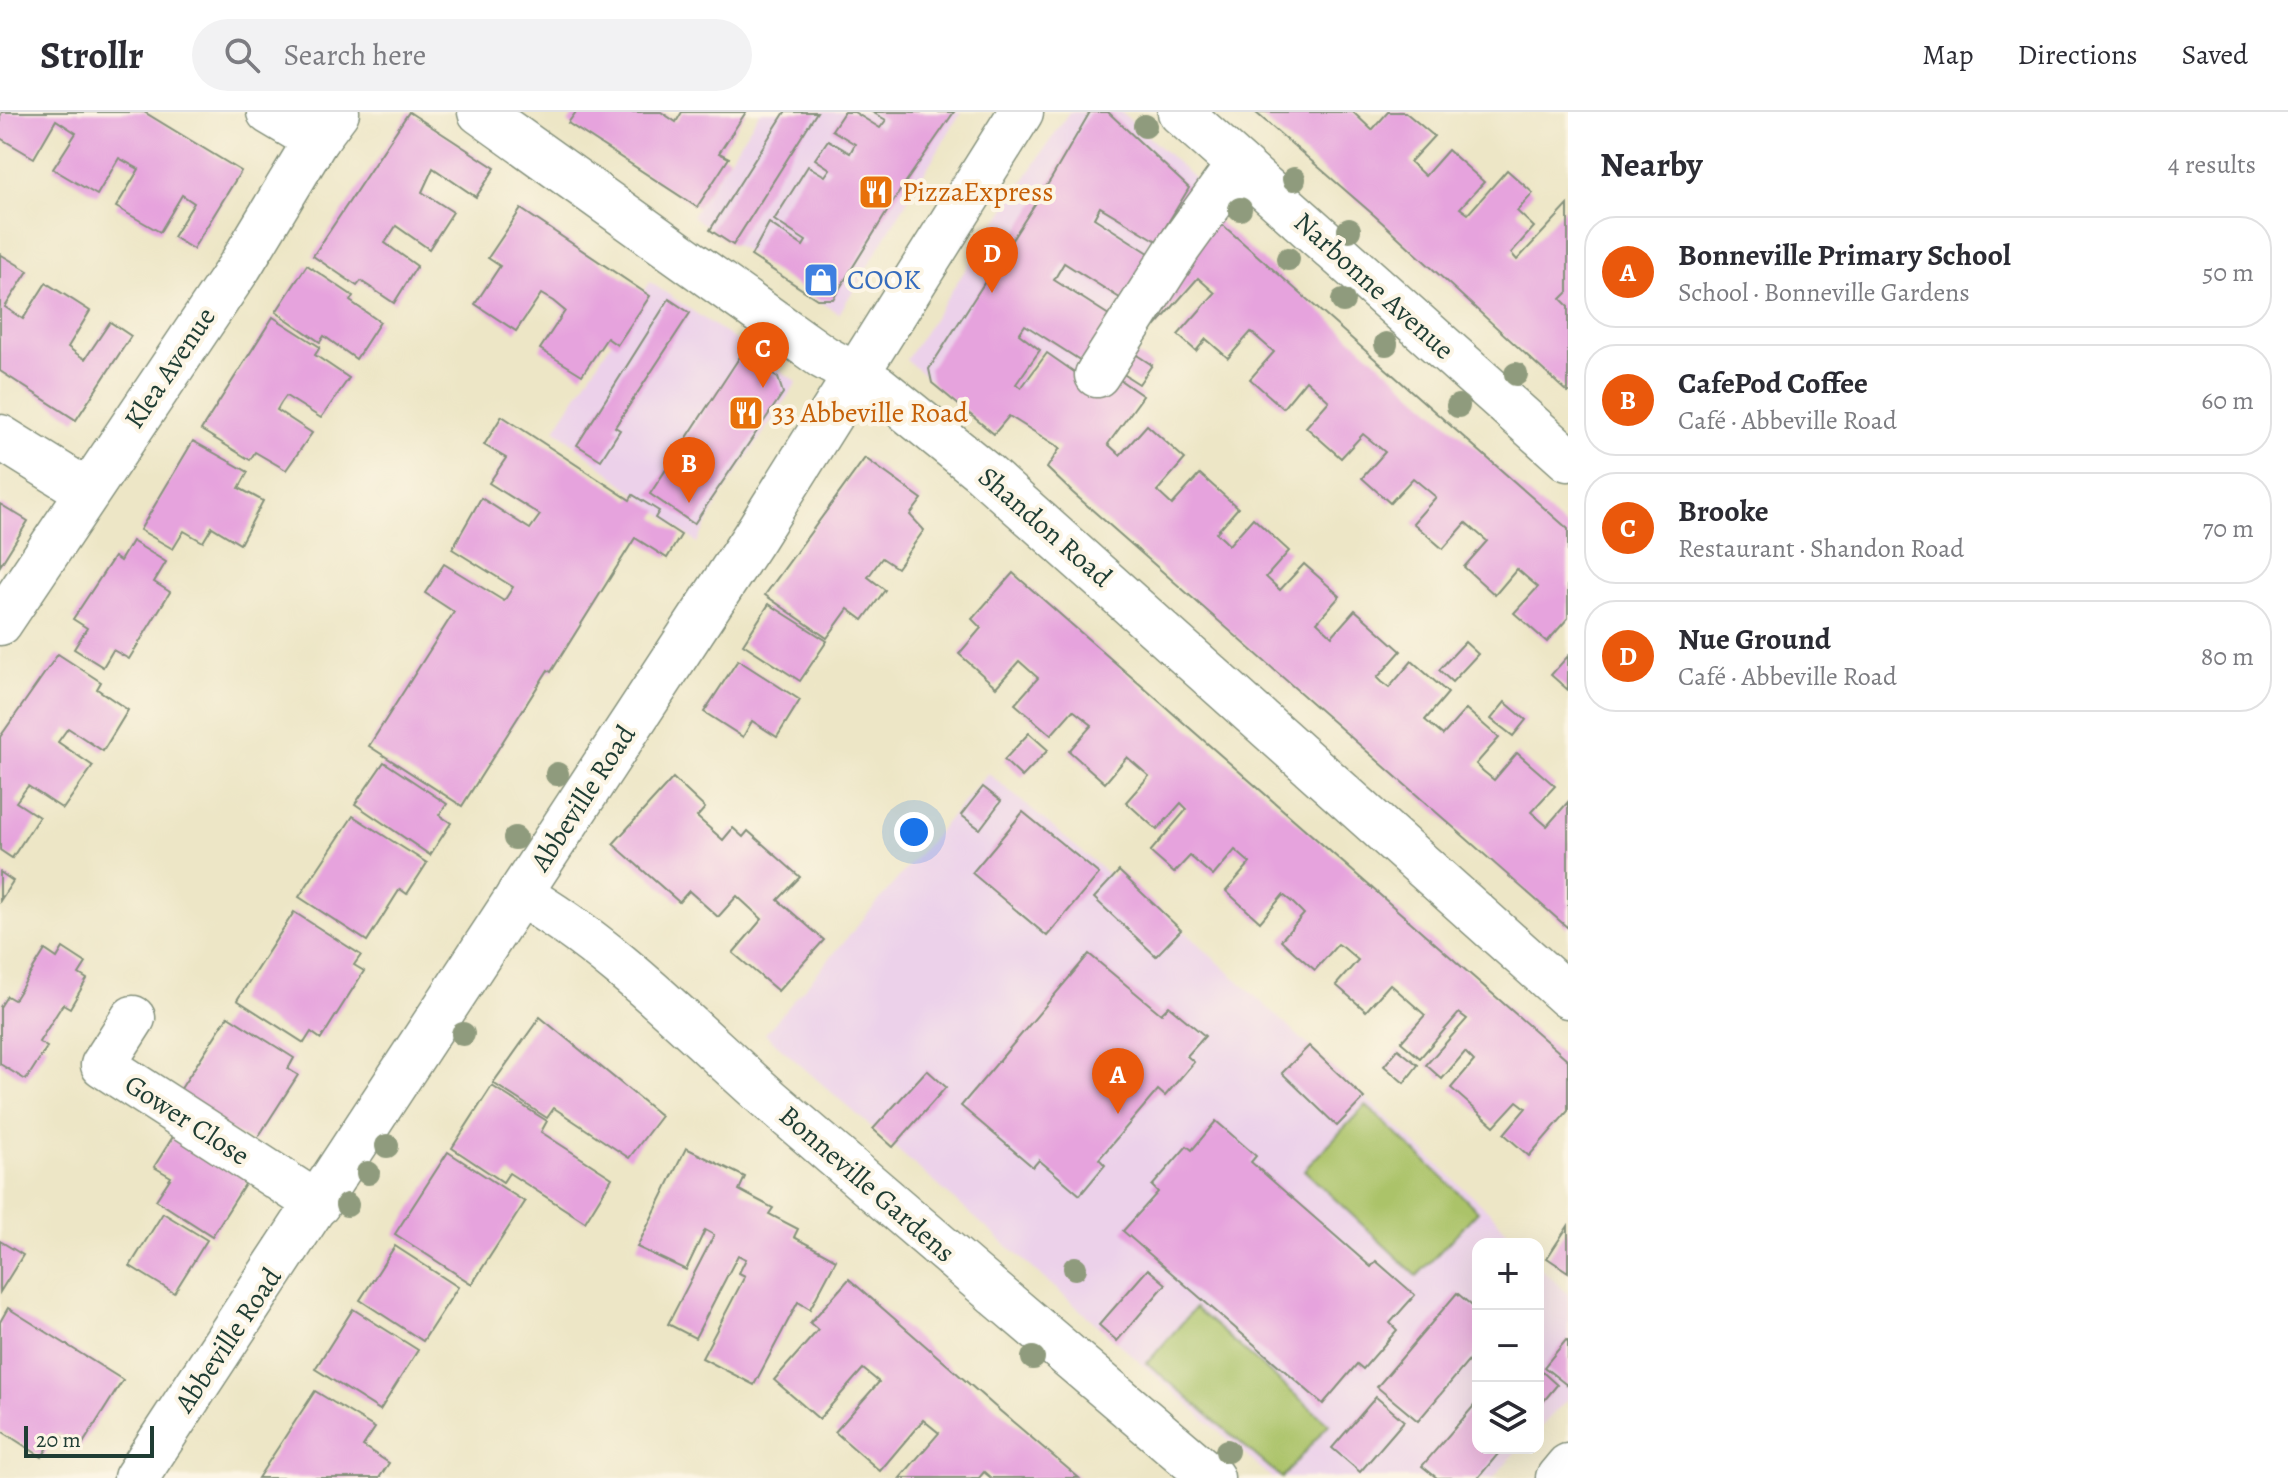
<!DOCTYPE html>
<meta charset="utf-8">
<style>
body{margin:0;font-family:Alegreya,serif;background:#f2f2f3;color:#2b2b33}
.controls{position:absolute;right:24px;bottom:24px;display:grid;overflow:hidden;border-radius:16px;box-shadow:0 8px 32px #0002}
.controls button{width:72px;height:72px;display:grid;place-items:center;padding:0;border:0;border-bottom:2px solid #e1e1e2;background:#fff;color:#2b2b33;font:40px sans-serif}
.scale{position:absolute;left:24px;bottom:20px;width:130px;box-sizing:border-box;padding-left:8px;border:4px solid #1f3d34;border-top:0;font-size:22px;line-height:28px;white-space:nowrap;color:#1f3d34;-webkit-text-stroke:6px #fcf5e5;paint-order:stroke}
.you{position:absolute;left:914px;top:720px;width:28px;height:28px;margin:-20px;border:6px solid #fff;border-radius:50%;background:#1a73e8;box-shadow:0 0 0 12px #1a73e833}
.badge{display:grid;place-items:center;width:52px;height:52px;border-radius:50%;background:#ea580c;color:#fff;font-size:26px;font-weight:700}
.pin{position:absolute;translate:-50% -66px;filter:drop-shadow(0 2px 4px #0008)}
.pin::after{content:'';position:absolute;top:42px;width:28px;height:24px;background:inherit;clip-path:polygon(0 0,100% 0,50% 100%)}
.list{margin:0;padding:0;list-style:none}
h2{display:flex;justify-content:space-between;align-items:center;height:104px;margin:0;padding:0 32px;font-size:34px}
h2 small{font-size:26px;font-weight:400;color:#7c7c81}
.list li{display:grid;grid-template-columns:52px 1fr auto;gap:24px;align-items:center;box-sizing:border-box;height:112px;margin:0 16px 16px;padding:0 16px;border:2px solid #e1e1e2;border-radius:32px}
.list b{display:block;font-size:30px;white-space:nowrap}
.list p{margin:0;font-size:26px;white-space:nowrap;color:#7c7c81}
.list em{font-size:26px;font-style:normal;color:#7c7c81}
.icon{flex:none;width:44px;height:44px;fill:none;stroke:currentColor;stroke-width:2;stroke-linecap:round;stroke-linejoin:round}
.map{position:relative;flex:none;width:1568px;height:1366px;overflow:hidden}
header{display:flex;align-items:center;gap:48px;box-sizing:border-box;height:112px;padding:0 40px;background:#fff;border-bottom:2px solid #e1e1e2}
header strong{font-size:38px}
nav{display:flex;gap:44px;margin-inline-start:auto;font-size:28px}
.search{width:560px;height:72px;background:#f2f2f3;display:flex;align-items:center;gap:20px;box-sizing:border-box;padding:0 28px;border-radius:44px;color:#7c7c81;font-size:30px}
main{display:flex}
aside{flex:1;background:#fff}
.map>svg:first-child{display:block}
</style>
<header>
<strong>Strollr</strong>
<div class="search"><svg class="icon" aria-label="search" viewBox="0 0 24 24"><circle cx="10" cy="10" r="6"/><path d="M15 15l6 6"/></svg>Search here</div>
<nav><a>Map</a><a>Directions</a><a>Saved</a></nav>
</header>
<main>
<div class="map">
<svg width="1568" height="1366" viewBox="0 0 1568 1366">
<rect width="100%" height="100%" fill="#fcf5e5"/>
<filter id="ink" filterUnits="userSpaceOnUse"><feTurbulence type="fractalNoise" baseFrequency=".0125" numOctaves="2"/><feDisplacementMap in="SourceGraphic" scale="16" xChannelSelector="R" yChannelSelector="G"/><feConvolveMatrix kernelMatrix="1 2 1 2 8 2 1 2 1" color-interpolation-filters="sRGB"/></filter>
<filter id="wash" filterUnits="userSpaceOnUse"><feTurbulence type="fractalNoise" baseFrequency=".006" numOctaves="4" result="noise"/><feDisplacementMap in="SourceGraphic" scale="32" xChannelSelector="R" yChannelSelector="G"/><feGaussianBlur stdDeviation="1.8" result="paint"/><feColorMatrix in="noise" values="0 0 0 0 0 0 0 0 0 0 0 0 0 0 0 0 0 1.4 0 .05"/><feComposite in="paint" operator="in"/></filter>
<g filter="url(#wash)">
<rect width="100%" height="100%" fill="#ede6c6"/>
<g fill="#ecd1ea">
<path d="M760,0H961L839,202L692,104Z"/>
<path d="M1069,0H1121L1226,95L1099,277L1040,238L1020,266L1025,271L1009,304L994,322L906,248Z"/>
<path d="M650,170L797,270L723,382L697,431L555,317Z"/>
<path d="M988,661L1112,765L1119,759L1495,1105L1518,1132H1478V1336H1519L1493,1366H1272L765,922Z"/>
<path d="M1538,1154L1568,1182V1286L1538,1318Z"/>
</g>
<g fill="#abc369" stroke="#65804e" stroke-width="2">
<path d="M1366,993L1478,1099L1417,1164L1304,1058Z"/>
<path d="M1195,1196L1329,1312L1282,1366L1147,1251Z"/>
</g>
<g id="blocks">
<g fill="#e6a3dd">
<path d="M2,0H144L241,59L193,137L173,125L194,91L182,83L160,120L116,95L139,57L119,46L97,83L53,57L76,21L56,8L34,46L0,26V4Z"/>
<path d="M409,0L495,56L476,85L433,56L422,80L453,100L429,137L396,114L385,131L417,154L394,191L361,169L357,174L313,144Z"/>
<path d="M576,0H661L676,10L682,0H746L719,41L729,46L697,95L568,11Z"/>
<path d="M785,0H817L733,133L710,118Z"/>
<path d="M844,0H854L880,16L886,8L872,0H954L903,74L833,187H817L751,144L769,111L803,134L806,129L774,108L808,54L825,64L830,57L815,47L828,28L850,41L855,32L832,18Z"/>
<path d="M1090,0H1108L1189,76L1157,129L1100,95L1094,106L1163,150L1134,195L1064,151L1054,168L1123,212L1094,257L1025,213L1019,222L1040,238L1016,272L1021,276L1047,241L1099,277L1110,261L1143,284L1108,332L1120,343L1147,313L1185,347L1157,379L1172,393L1200,362L1238,396L1216,421L1223,427L1229,433L1253,406L1289,439L1266,465L1280,478L1304,452L1340,484L1317,510L1332,524L1355,498L1401,539L1377,566L1381,570L1389,576L1412,549L1448,581L1425,608L1443,623L1466,597L1499,626L1476,652L1483,659L1494,668L1517,641L1555,674L1531,700L1547,714L1568,690V816L1073,381L1047,356L1060,336L1009,304L994,322L932,271L929,257L1051,67Z"/>
<path d="M1255,0H1353L1372,18L1388,0H1405L1434,24L1410,50L1425,64L1448,38L1484,70L1460,96L1468,102L1507,58L1533,81L1517,99L1534,115L1511,141L1517,148L1568,93V180L1561,187L1568,194V281L1375,104Z"/>
<path d="M521,97L650,184L617,233L607,226L582,263L540,237L565,199L553,189L541,182L516,219L475,192L500,154L488,146Z"/>
<path d="M1217,108L1568,417V506L1547,530L1514,501L1538,475L1525,464L1517,457L1495,483L1464,455L1487,429L1466,411L1443,437L1413,411L1436,385L1413,366L1390,391L1362,366L1385,340L1363,322L1341,346L1306,315L1329,289L1306,268L1283,296L1250,267L1274,240L1251,220L1228,246L1206,227L1196,239L1178,223L1215,181L1198,166L1156,214L1143,200Z"/>
<path d="M0,142L28,159L5,195L23,207L46,171L90,199L68,235L77,242L85,247L110,210L131,224L76,308L0,259Z"/>
<path d="M307,153L353,184L350,189L380,210L356,247L324,224L320,230L276,200Z"/>
<path d="M669,187L690,201L615,315L620,318L601,348L577,333Z"/>
<path d="M273,205L320,235L315,243L349,266L321,306L286,284L281,291L277,298L312,321L286,358L255,340L250,348L201,318Z"/>
<path d="M1126,236L1152,253L1139,272L1114,256Z"/>
<path d="M741,243L778,266L783,281L694,412L650,382Z"/>
<path d="M502,304L630,388L633,383L659,399L655,406L681,423L667,446L635,426L551,560L548,558L462,694L369,634L454,500L425,481L444,452L504,489L513,475L452,437L481,386L530,417L540,403L489,371L506,346L484,333Z"/>
<path d="M193,329L248,360L239,376L263,389L240,432L212,415L203,430L184,419L173,437L140,418Z"/>
<path d="M865,346L922,387L910,403L924,418L897,456L882,446L868,465L885,478L863,508L848,497L827,526L765,483Z"/>
<path d="M0,392L28,409L0,454Z"/>
<path d="M132,429L166,450L154,470L170,480L129,547L113,538L103,555L74,537L87,516L73,507L114,445L120,449Z"/>
<path d="M1013,461L1568,948V999L1529,1044L1504,1022L1526,996L1517,989L1494,1014L1451,976L1474,949L1465,940L1442,967L1426,953L1467,907L1459,901L1420,946L1401,930L1425,903L1390,872L1366,899L1336,873L1358,848L1344,836L1338,832L1315,858L1295,841L1281,828L1304,802L1292,790L1283,783L1260,810L1226,779L1250,751L1235,738L1213,764L1190,744L1174,761L1150,740L1187,697L1181,691L1157,718L1126,690L1149,664L1127,645L1105,671L1069,639L1092,613L1073,598L1051,623L1015,592L1038,566L1019,549L996,575L959,542L981,516L972,507Z"/>
<path d="M769,492L827,529L800,569L743,532Z"/>
<path d="M1465,530L1478,542L1452,570L1439,558Z"/>
<path d="M58,542L101,570L97,577L128,598L103,639L68,616L58,630L93,654L63,697L28,674L16,690L39,705L12,746L0,738V625Z"/>
<path d="M1568,544V578L1551,563Z"/>
<path d="M738,548L800,588L777,625L752,609L743,625L704,600Z"/>
<path d="M1505,590L1526,608L1513,624L1491,607Z"/>
<path d="M1029,621L1048,638L1022,665L1004,648Z"/>
<path d="M384,650L447,692L439,703L451,711L430,743L355,692Z"/>
<path d="M673,666L705,696L697,705L723,728L733,716L743,725L748,719L800,765L778,788L824,828L778,879L733,841L762,807L737,784L718,805L689,779L679,790L613,732Z"/>
<path d="M983,675L1001,689L980,717L961,703Z"/>
<path d="M1023,700L1099,762L1047,824L972,761Z"/>
<path d="M353,704L427,751L407,782L400,777L367,829L299,785Z"/>
<path d="M1119,759L1181,818L1156,844L1094,786Z"/>
<path d="M0,760L13,769L0,789Z"/>
<path d="M294,800L361,843L354,853L364,859L321,927L311,920L304,931L237,888Z"/>
<path d="M63,836L86,851L79,862L87,867L70,896L63,892L39,930L47,935L26,968L0,952V895L7,884L14,888L45,838L57,846Z"/>
<path d="M1089,842L1161,902L1169,894L1205,924L1187,944L1194,950L1165,984L1158,978L1099,1047L1105,1053L1080,1083L1039,1048L1033,1055L961,994Z"/>
<path d="M228,904L294,946L288,957L298,963L255,1030L171,992Z"/>
<path d="M540,905L661,1004L629,1046L554,996L547,1006L493,971Z"/>
<path d="M1309,934L1364,986L1337,1014L1282,961Z"/>
<path d="M1398,937L1418,953L1404,971L1384,954Z"/>
<path d="M927,958L946,975L893,1035L873,1017Z"/>
<path d="M492,974L547,1009L541,1020L612,1066L585,1110L509,1061L503,1070L452,1036Z"/>
<path d="M1216,1009L1256,1044L1251,1050L1371,1155L1376,1149L1415,1183L1390,1211L1397,1218L1363,1257L1357,1252L1323,1292L1123,1119L1158,1080L1152,1074L1187,1034L1192,1038Z"/>
<path d="M176,1020L249,1066L212,1124L156,1088L171,1065L154,1055Z"/>
<path d="M686,1036L745,1065L739,1078L773,1096L769,1102L798,1117L794,1125L836,1148L810,1197L798,1190L754,1273L702,1246L745,1164L739,1161L746,1147L738,1143L695,1226L668,1212L714,1123L705,1118L686,1158L637,1135Z"/>
<path d="M448,1040L525,1090L472,1172L395,1122Z"/>
<path d="M163,1101L207,1128L174,1181L130,1154Z"/>
<path d="M1568,1114V1160L1547,1146Z"/>
<path d="M0,1129L23,1143L0,1180Z"/>
<path d="M395,1134L458,1175L423,1229L360,1188Z"/>
<path d="M1148,1157L1166,1172L1117,1229L1099,1213Z"/>
<path d="M849,1167L999,1298L1079,1366H991L984,1360L979,1366H900L939,1321L923,1308L880,1359L835,1320L879,1270L863,1257L819,1307L774,1268L818,1218L810,1211Z"/>
<path d="M1457,1181L1478,1199V1238L1418,1309L1377,1275Z"/>
<path d="M8,1196L123,1268L80,1336L57,1321L42,1345L0,1318V1210Z"/>
<path d="M353,1197L418,1238L380,1298L315,1257Z"/>
<path d="M1566,1228L1568,1229V1274L1544,1255Z"/>
<path d="M1538,1256L1557,1273L1538,1296Z"/>
<path d="M315,1279L375,1316L363,1334L389,1351L379,1366H258Z"/>
<path d="M1376,1285L1404,1309L1360,1360L1332,1336Z"/>
<path d="M1478,1289V1336H1503L1478,1366H1437L1422,1354Z"/>
</g>
</g>
</g>
<g filter="url(#ink)">
<use href="#blocks" fill-opacity="0" stroke="#86927d" stroke-width="2"/>
<g fill="none" stroke-linecap="round" stroke-linejoin="round">
<defs>
<g id="minor">
<path d="M269,0L316,28"/>
<path d="M480,0L823,245L879,276L983,360L1568,884"/>
<path d="M1180,0L1568,347"/>
<path d="M1097,263L1179,135L1238,53"/>
<path d="M0,325L87,379"/>
<path d="M0,511L240,154L316,28L337,0"/>
<path d="M519,782C609,832 694,921 771,989C917,1115 1065,1241 1212,1366"/>
<path d="M133,906L103,953L318,1092"/>
<path d="M136,1366L754,425L1021,0"/>
<path d="M1558,1366L1568,1354"/>
</g>
</defs>
<use href="#minor" stroke="#86927d" stroke-width="47"/>
<use href="#minor" stroke="#fff" stroke-width="44"/>
</g>
<g fill="#8f9b7d">
<circle cx="1145" cy="14" r="12"/>
<circle cx="1294" cy="67" r="12"/>
<circle cx="1240" cy="97" r="12"/>
<circle cx="1349" cy="118" r="12"/>
<circle cx="1288" cy="147" r="12"/>
<circle cx="1343" cy="189" r="12"/>
<circle cx="1386" cy="232" r="12"/>
<circle cx="1516" cy="262" r="12"/>
<circle cx="1458" cy="294" r="12"/>
<circle cx="557" cy="662" r="12"/>
<circle cx="515" cy="726" r="12"/>
<circle cx="463" cy="922" r="12"/>
<circle cx="387" cy="1034" r="12"/>
<circle cx="368" cy="1061" r="12"/>
<circle cx="347" cy="1093" r="12"/>
<circle cx="1075" cy="1156" r="12"/>
<circle cx="1033" cy="1246" r="12"/>
<circle cx="1227" cy="1339" r="12"/>
</g>
</g>
<defs>
<symbol id="restaurant-square" viewBox="-11 -11 22 22"><rect x="-9" y="-9" width="18" height="18" rx="4" fill="#e8710a" stroke="#fcf5e5"/><path d="M-5-6h1v4h1v-4h1v4h1v-4h1v5L-1.5 .5V6h-2V.5L-5-1ZM5-6V6H3V1.5H1.5Q1.5-4 5-6Z" fill="#fff"/></symbol>
<symbol id="shop-square" viewBox="-11 -11 22 22"><rect x="-9" y="-9" width="18" height="18" rx="4" fill="#3f7fe0" stroke="#fcf5e5"/><path d="M-5-2.5h2.3a2.7 3.5 0 0 1 5.4 0H5L5.5 6h-11ZM-1.5-2.5h3a1.5 2.3 0 0 0-3 0Z" fill="#fff"/></symbol>
</defs>
<g fill-rule="evenodd">
<use href="#restaurant-square" x="856" y="60" width="40" height="40"/>
<use href="#shop-square" x="801" y="148" width="40" height="40"/>
<use href="#restaurant-square" x="726" y="281" width="40" height="40"/>
</g>
<g text-anchor="middle" dominant-baseline="central" stroke-width="8" stroke-linejoin="round" paint-order="stroke">
<g font-size="28" fill="#c56008" stroke="#fcf5e5" text-anchor="start">
<text x="902" y="80">PizzaExpress</text>
<text x="772" y="301">33 Abbeville Road</text>
</g>
<g font-size="28" fill="#366cbe" stroke="#fcf5e5" text-anchor="start">
<text x="847" y="168">COOK</text>
</g>
<g font-size="28" fill="#1f3d34" stroke="#fcf5e5">
<text transform="translate(1374 174) rotate(42)">Narbonne Avenue</text>
<text transform="translate(170 256) rotate(-56)">Klea Avenue</text>
<text transform="translate(1045 415) rotate(41)">Shandon Road</text>
<text transform="translate(583 686) rotate(-57)">Abbeville Road</text>
<text transform="translate(187 1008) rotate(33)">Gower Close</text>
<text transform="translate(867 1072) rotate(41)">Bonneville Gardens</text>
<text transform="translate(228 1228) rotate(-56)">Abbeville Road</text>
</g>
</g>
</svg>
<div class="controls">
<button>+</button>
<button>−</button>
<button><svg class="icon" aria-label="layers" viewBox="0 0 24 24"><path d="M12 4l9 5-9 5-9-5zM3 14l9 5 9-5"/></svg></button>
</div>
<div class="scale">20 m</div>
<div class="you"></div>
<div class="pin badge" style="left:1118px;top:1002px">A</div>
<div class="pin badge" style="left:689px;top:391px">B</div>
<div class="pin badge" style="left:763px;top:276px">C</div>
<div class="pin badge" style="left:992px;top:181px">D</div>
</div>
<aside>
<h2>Nearby<small>4 results</small></h2>
<ul class="list">
<li><span class="badge">A</span><div><b>Bonneville Primary School</b><p>School · Bonneville Gardens</p></div><em>50 m</em></li>
<li><span class="badge">B</span><div><b>CafePod Coffee</b><p>Café · Abbeville Road</p></div><em>60 m</em></li>
<li><span class="badge">C</span><div><b>Brooke</b><p>Restaurant · Shandon Road</p></div><em>70 m</em></li>
<li><span class="badge">D</span><div><b>Nue Ground</b><p>Café · Abbeville Road</p></div><em>80 m</em></li>
</ul>
</aside>
</main>
